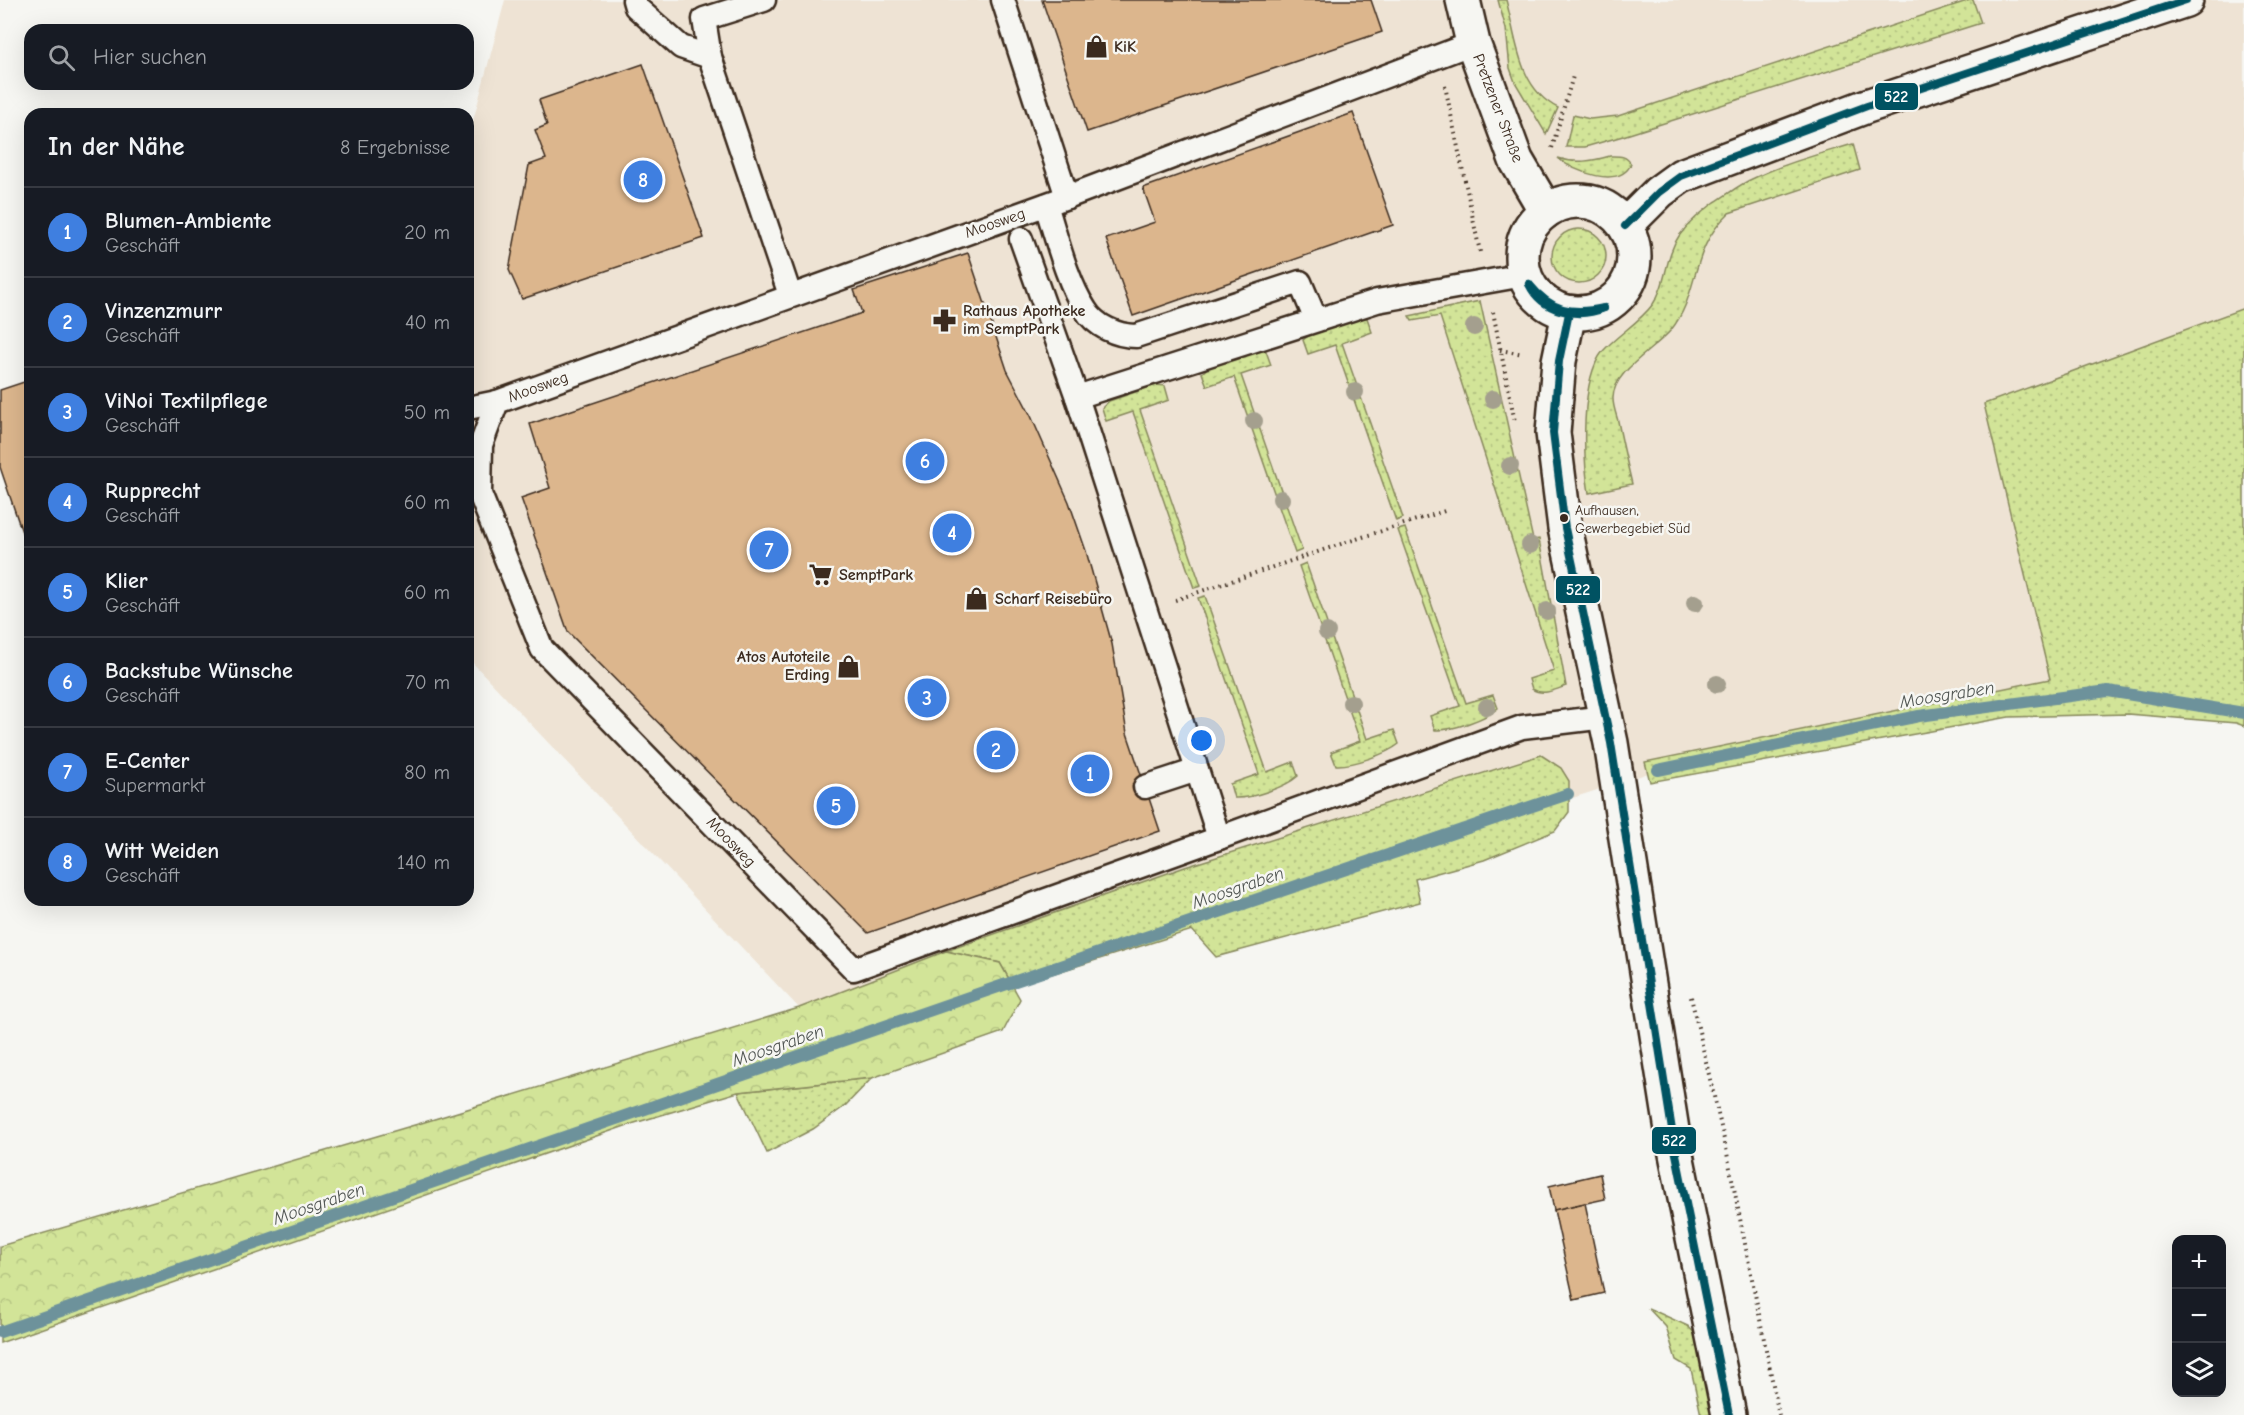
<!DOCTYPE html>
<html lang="de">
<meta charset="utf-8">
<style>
body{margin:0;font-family:"Comic Neue",sans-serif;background:#242831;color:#f1f3f6}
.controls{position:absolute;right:18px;bottom:18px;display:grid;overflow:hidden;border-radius:12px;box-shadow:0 6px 24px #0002}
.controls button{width:54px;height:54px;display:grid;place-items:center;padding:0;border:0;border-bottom:2px solid #363941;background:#171b24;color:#f1f3f6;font:30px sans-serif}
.you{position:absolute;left:1202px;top:741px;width:21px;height:21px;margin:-15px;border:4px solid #fff;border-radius:50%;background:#1a73e8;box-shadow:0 0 0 9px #1a73e833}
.badge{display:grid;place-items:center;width:39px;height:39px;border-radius:50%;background:#7c3aed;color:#fff;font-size:20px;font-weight:700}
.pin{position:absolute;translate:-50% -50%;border:3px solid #fff;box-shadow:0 2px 6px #0006}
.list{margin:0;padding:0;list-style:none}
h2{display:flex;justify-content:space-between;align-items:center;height:78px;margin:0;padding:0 24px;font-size:26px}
h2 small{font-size:20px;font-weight:400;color:#9ea1a6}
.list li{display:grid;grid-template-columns:39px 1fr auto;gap:18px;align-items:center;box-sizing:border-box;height:90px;padding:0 24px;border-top:2px solid #363941}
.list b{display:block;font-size:22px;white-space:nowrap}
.list p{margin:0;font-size:20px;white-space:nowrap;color:#9ea1a6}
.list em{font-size:20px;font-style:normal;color:#9ea1a6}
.icon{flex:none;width:33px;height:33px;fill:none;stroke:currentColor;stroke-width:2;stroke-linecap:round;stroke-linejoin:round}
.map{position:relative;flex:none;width:2244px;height:1415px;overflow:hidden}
.search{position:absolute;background:#171b24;box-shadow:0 6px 24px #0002;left:24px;top:24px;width:450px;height:66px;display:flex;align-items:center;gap:15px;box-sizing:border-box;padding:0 21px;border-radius:18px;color:#9ea1a6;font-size:22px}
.panel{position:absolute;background:#171b24;box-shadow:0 6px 24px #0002;left:24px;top:108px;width:450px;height:798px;border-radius:18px}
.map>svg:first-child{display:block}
</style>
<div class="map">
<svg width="2244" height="1415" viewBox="0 0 2244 1415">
<defs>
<pattern id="green-dots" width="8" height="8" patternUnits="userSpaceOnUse" patternTransform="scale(1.5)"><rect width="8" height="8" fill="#d2e498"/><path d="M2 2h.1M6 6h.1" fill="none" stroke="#b5c483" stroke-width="1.8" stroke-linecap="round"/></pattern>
<pattern id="forest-crowns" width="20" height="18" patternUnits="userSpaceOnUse" patternTransform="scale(1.5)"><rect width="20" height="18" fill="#d2e498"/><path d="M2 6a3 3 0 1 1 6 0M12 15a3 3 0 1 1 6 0" fill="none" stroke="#b5c483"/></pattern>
</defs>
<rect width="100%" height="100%" fill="#f6f6f2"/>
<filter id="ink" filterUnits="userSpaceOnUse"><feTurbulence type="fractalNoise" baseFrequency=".0167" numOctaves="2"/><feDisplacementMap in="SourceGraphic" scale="12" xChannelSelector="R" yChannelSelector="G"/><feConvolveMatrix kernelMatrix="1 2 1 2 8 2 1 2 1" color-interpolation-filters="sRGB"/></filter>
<g filter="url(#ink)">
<path fill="#eee3d4" d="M505,0H2244V713L2108,691L1658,770L995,988L799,1008L471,661L468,655V140Z"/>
<g fill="url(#green-dots)" stroke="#86875b" stroke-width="1.5">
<path d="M1498,0H1506C1517,40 1518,88 1558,108L1546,134L1515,82L1510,68L1506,29Z"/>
<path d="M1970,0H1973L1981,23L1623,136L1585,147H1566L1573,115L1590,119L1618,116Z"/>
<path d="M1853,144L1860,170L1729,213C1689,250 1700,294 1671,330C1655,349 1612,372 1613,399C1613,406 1616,414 1618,421C1622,442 1627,463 1632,484L1589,493C1583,458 1580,379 1603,351C1618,334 1639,323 1653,304C1667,284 1665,256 1679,236C1689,222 1702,212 1715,202C1728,194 1740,184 1754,178C1785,163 1820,154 1853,144Z"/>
<path d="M1610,156C1619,156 1626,155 1631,164C1620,189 1573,172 1558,158C1576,164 1592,161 1610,156Z"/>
<circle cx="1579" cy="256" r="27"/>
<path d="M1480,301L1533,540L1539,539L1566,686C1555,690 1543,696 1532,689L1529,679L1554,671L1440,316L1412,321L1409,316Z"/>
<path d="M2244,308V726L2236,723L2128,714L2009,717L1650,782L1645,762L2050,679L1984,404Z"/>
<path d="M1358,318H1367L1372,332L1342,343L1403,518L1396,521L1335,345L1308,354L1303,340L1311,334Z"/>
<path d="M1257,351H1266L1271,365L1241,375L1302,550L1295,553L1234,377L1207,386L1202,373L1210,366Z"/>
<path d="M1156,385L1165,386L1169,400L1140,410L1201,586L1194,588L1133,412L1106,421L1102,408L1109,401Z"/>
<path d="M1405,528L1466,703L1493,695L1498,708C1486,719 1451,731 1435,730L1430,716L1460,706L1398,530Z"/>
<path d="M1306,563L1367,739L1394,730L1399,744C1387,754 1352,766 1336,765L1331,752L1360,741L1299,566Z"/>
<path d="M1205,596L1267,772L1293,762L1298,776C1286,787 1251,799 1234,798L1230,784L1259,774L1198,598Z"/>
<path d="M1541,755L1561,768L1569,781V812L1555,831L1484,860L1415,879L1420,902L1216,957L1192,930L1013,986L1000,963L946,951L1185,867Z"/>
<path d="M872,1078L845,1106L813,1129L767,1153L738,1092Z"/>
<path d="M1648,1308L1688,1326L1698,1337L1715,1415H1701L1691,1369L1676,1360L1666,1327Z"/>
</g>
<path fill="url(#forest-crowns)" stroke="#86875b" stroke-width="1.5" d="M946,951L1000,963L1020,999L1003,1032L872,1078L738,1092L628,1125L0,1343V1246L418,1124L799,1008Z"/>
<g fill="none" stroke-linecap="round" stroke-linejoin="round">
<g stroke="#6d929b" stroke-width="12">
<path d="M1658,770L1919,716L2108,691L2244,713"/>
<path d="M0,1332L995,988L1568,794"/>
</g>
</g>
<g fill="#dcb68d" stroke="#3b2a1e" stroke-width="1.5">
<path d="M1042,0H1371L1382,32L1087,132Z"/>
<path d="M643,64L704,238L522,299L509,270L529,165L546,159L535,130L547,125L539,100Z"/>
<path d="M1353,113L1393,225L1133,316L1106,239L1155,222L1143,188Z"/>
<path d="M968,253L1007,370L1031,416L1069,502L1086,551L1112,644L1127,733L1160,831L868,933L568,632L521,498L550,488L530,424L862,313L854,290Z"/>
<path d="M30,380V533L23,535L0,467V390Z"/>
<path d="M1600,1174L1605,1199L1554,1210L1549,1186Z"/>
<path d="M1585,1203L1604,1293L1574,1300L1554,1210Z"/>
</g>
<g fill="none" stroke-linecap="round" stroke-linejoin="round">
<defs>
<g id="service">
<path d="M634,0L636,7L681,47L710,57L790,295"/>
<path d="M1003,0L1067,197"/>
<path d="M710,57L704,19L764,0"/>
<path d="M1046,205C1056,236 1067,282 1085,309C1095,326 1117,336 1136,336L1300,282L1316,320"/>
<path d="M1021,239L1077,397"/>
<path d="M1524,275L1377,301L1077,397L1219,838L1522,727L1605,717"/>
<path d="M468,408L497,402"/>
<path d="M1145,787L1197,770"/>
<path d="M1219,838L854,969L542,649L480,494L481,445L497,402L1067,197L1473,43"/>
</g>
<g id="minor">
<path d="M1463,0L1473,43L1516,160L1546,211"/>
<circle cx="1578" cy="257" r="56"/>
<path d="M1625,226L1659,192L1681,176L1867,106L2186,0"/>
<path d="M1569,313L1559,361L1553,433L1565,528L1611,743L1675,1149L1729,1415"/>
</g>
</defs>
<use href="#service" stroke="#3b2a1e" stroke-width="27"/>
<use href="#minor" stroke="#3b2a1e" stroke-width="38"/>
<g stroke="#3b2a1e" stroke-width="4" stroke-dasharray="1.5 4.5" stroke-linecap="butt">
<path d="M1445,86L1480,252"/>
<path d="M1552,148L1573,76"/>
<path d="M1493,312L1515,422"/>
<path d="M1500,350L1523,354"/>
<path d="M1175,600L1350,541L1448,510"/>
<path d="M1691,997L1726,1148L1779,1415"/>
</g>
<use href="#service" stroke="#f6f6f2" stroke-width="22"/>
<use href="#minor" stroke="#f6f6f2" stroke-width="33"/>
<defs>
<g id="bus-1">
<path d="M1625,226L1659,192L1681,176L1867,106L2186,0"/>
<path d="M1529,284C1551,311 1571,315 1604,308"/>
<path d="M1529,284C1542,312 1578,319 1604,308"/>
<path d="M1569,313L1559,361L1553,433L1565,528L1611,743L1675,1149L1729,1415"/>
</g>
</defs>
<use href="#bus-1" stroke="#f6f6f2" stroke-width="12"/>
<use href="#bus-1" stroke="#005262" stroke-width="8"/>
</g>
<g fill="#a49f8e">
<circle cx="1474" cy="327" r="9"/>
<circle cx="1355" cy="392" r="9"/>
<circle cx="1493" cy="399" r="9"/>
<circle cx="1254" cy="421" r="9"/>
<circle cx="1510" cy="466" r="9"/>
<circle cx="1281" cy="499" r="9"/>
<circle cx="1530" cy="545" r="9"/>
<circle cx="1695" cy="603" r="9"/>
<circle cx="1547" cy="611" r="9"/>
<circle cx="1327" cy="632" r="9"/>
<circle cx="1717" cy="684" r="9"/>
<circle cx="1351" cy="703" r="9"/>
<circle cx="1487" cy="707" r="9"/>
</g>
</g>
<defs>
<symbol id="shop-bare" viewBox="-9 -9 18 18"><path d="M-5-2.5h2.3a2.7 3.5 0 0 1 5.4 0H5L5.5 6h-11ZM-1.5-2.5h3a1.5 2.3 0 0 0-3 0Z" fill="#3b2a1e" stroke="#f6f6f2" stroke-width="2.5" paint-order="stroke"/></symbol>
<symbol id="pharmacy-bare" viewBox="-9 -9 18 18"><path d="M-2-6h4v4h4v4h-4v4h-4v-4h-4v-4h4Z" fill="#3b2a1e" stroke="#f6f6f2" stroke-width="2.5" paint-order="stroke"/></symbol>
<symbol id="supermarket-bare" viewBox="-9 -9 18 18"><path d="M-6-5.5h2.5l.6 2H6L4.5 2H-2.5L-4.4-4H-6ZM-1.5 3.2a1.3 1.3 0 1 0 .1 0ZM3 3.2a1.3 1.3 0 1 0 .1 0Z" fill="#3b2a1e" stroke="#f6f6f2" stroke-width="2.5" paint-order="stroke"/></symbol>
</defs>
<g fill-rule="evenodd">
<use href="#shop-bare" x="1080" y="30" width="33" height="33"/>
<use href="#pharmacy-bare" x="928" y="304" width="33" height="33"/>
<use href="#supermarket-bare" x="804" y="558" width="33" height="33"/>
<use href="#shop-bare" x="960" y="582" width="33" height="33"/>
<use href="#shop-bare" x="832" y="650" width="33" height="33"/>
</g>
<circle fill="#3b2a1e" stroke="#f6f6f2" stroke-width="2" cx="1564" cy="518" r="5"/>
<g text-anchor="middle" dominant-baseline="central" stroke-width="5" stroke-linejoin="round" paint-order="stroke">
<g font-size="14" fill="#3b2a1e" stroke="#f6f6f2" text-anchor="start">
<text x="1575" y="510">Aufhausen,<tspan x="1575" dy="18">Gewerbegebiet Süd</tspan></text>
</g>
<g font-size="16" font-weight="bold" fill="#3b2a1e" stroke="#f6f6f2" text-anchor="start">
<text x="1114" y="47">KiK</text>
<text x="963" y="311">Rathaus Apotheke<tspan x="963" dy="18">im SemptPark</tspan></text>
<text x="839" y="575">SemptPark</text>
<text x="995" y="599">Scharf Reisebüro</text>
<text x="830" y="657" text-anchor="end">Atos Autoteile<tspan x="830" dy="18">Erding</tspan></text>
</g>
<g font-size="16" fill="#3b2a1e" stroke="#f6f6f2">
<text transform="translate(1498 108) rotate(69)">Pretzener Straße</text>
<text transform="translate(995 223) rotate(-19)">Moosweg</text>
<text transform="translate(538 387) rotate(-20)">Moosweg</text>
<text transform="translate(731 842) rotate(46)">Moosweg</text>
</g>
<g font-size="18" font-style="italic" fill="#505552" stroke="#f6f6f2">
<text transform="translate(1947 695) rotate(-9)">Moosgraben</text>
<text transform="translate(1238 888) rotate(-19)">Moosgraben</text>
<text transform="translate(778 1046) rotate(-19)">Moosgraben</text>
<text transform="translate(319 1204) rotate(-19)">Moosgraben</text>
</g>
</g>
<g stroke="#f6f6f2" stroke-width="2">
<rect x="1874" y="82" width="45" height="29" rx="6" fill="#005262"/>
<rect x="1555" y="575" width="46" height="29" rx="6" fill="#005262"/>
<rect x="1651" y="1126" width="46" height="29" rx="6" fill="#005262"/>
</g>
<g font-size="16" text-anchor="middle" font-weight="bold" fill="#fff">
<text x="1896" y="102">522</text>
<text x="1578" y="595">522</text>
<text x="1674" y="1146">522</text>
</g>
</svg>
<div class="controls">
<button>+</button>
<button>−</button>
<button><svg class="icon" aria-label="layers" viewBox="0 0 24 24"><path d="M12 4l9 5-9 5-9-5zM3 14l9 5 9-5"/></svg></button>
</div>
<div class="you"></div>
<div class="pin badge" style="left:1090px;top:774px;background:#3f7fe0">1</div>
<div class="pin badge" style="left:996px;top:750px;background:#3f7fe0">2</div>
<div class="pin badge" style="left:927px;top:698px;background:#3f7fe0">3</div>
<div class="pin badge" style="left:952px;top:533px;background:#3f7fe0">4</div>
<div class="pin badge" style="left:836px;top:806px;background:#3f7fe0">5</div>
<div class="pin badge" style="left:925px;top:461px;background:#3f7fe0">6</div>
<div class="pin badge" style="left:769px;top:550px;background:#3f7fe0">7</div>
<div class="pin badge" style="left:643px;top:180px;background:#3f7fe0">8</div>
<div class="search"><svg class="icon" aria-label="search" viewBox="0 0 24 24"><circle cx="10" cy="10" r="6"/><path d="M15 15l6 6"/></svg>Hier suchen</div>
<section class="panel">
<h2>In der Nähe<small>8 Ergebnisse</small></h2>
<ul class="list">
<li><span class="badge" style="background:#3f7fe0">1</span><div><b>Blumen-Ambiente</b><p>Geschäft</p></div><em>20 m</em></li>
<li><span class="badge" style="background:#3f7fe0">2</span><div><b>Vinzenzmurr</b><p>Geschäft</p></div><em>40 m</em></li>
<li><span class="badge" style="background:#3f7fe0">3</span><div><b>ViNoi Textilpflege</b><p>Geschäft</p></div><em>50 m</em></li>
<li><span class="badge" style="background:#3f7fe0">4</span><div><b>Rupprecht</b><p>Geschäft</p></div><em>60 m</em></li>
<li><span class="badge" style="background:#3f7fe0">5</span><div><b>Klier</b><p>Geschäft</p></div><em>60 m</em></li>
<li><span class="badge" style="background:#3f7fe0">6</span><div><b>Backstube Wünsche</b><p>Geschäft</p></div><em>70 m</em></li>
<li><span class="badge" style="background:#3f7fe0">7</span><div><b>E-Center</b><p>Supermarkt</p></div><em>80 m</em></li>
<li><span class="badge" style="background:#3f7fe0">8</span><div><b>Witt Weiden</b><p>Geschäft</p></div><em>140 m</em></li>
</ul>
</section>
</div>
